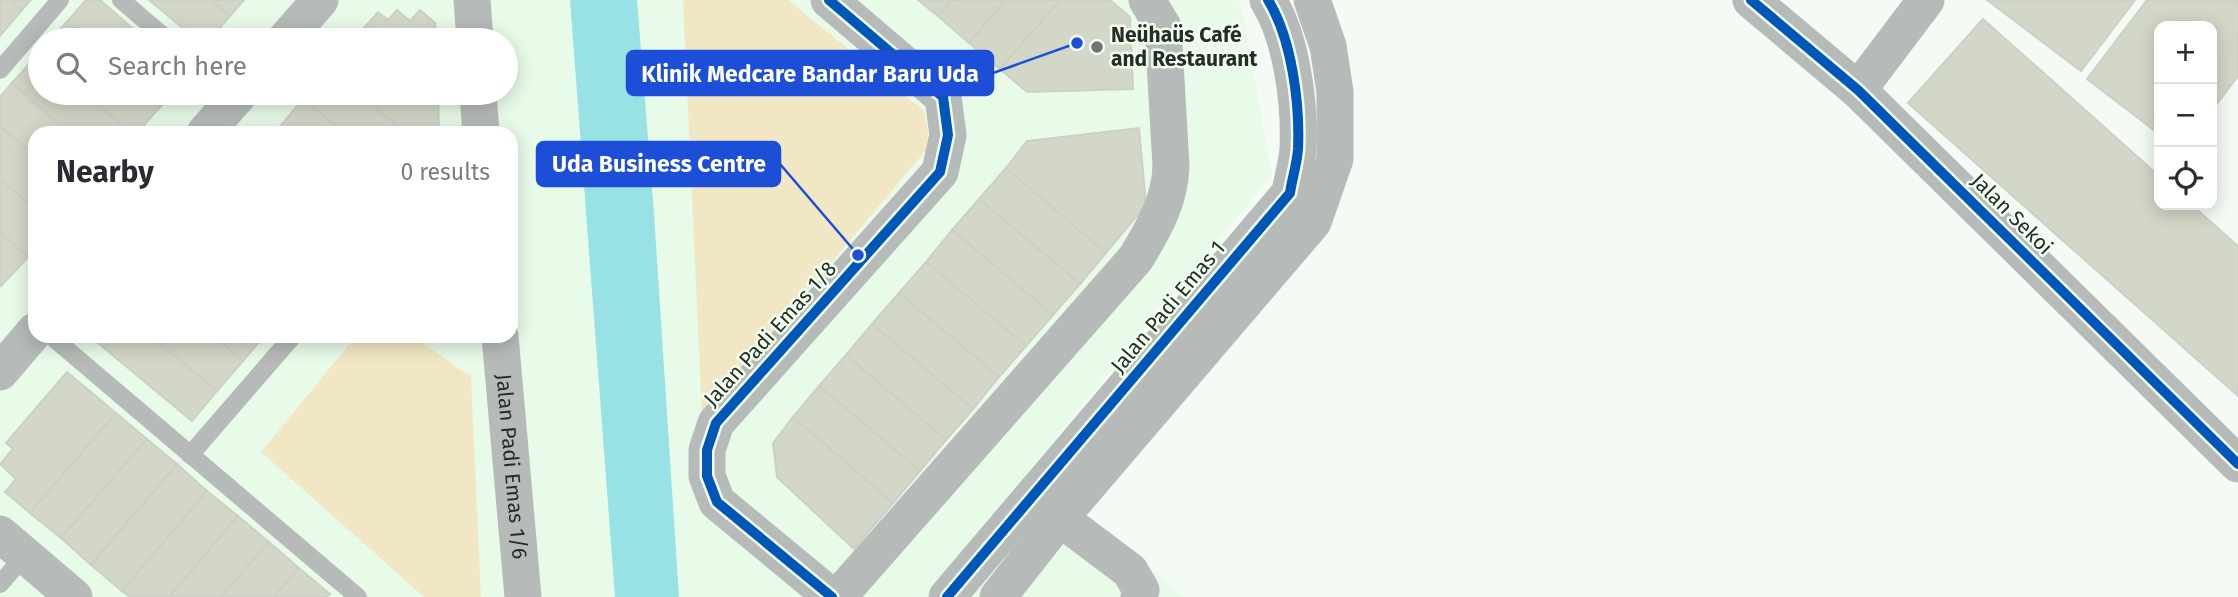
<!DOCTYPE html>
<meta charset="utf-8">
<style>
body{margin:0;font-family:"Fira Sans",sans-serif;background:#f7f7f7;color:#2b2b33}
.controls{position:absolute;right:21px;top:21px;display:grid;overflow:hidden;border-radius:14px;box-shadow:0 4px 18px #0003}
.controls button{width:63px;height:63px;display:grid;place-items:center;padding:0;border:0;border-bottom:2px solid #e1e1e2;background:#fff;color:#2b2b33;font:35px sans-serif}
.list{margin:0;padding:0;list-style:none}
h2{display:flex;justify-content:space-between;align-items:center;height:91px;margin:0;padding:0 28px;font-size:30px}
h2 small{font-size:23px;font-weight:400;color:#7c7c81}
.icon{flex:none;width:38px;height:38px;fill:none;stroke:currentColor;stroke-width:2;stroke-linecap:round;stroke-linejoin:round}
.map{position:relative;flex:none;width:2238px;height:597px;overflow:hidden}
.search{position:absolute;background:#fff;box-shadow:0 4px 18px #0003;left:28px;top:28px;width:490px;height:77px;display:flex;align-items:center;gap:18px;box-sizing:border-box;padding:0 24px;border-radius:38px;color:#7c7c81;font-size:26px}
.panel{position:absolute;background:#fff;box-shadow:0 4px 18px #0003;left:28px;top:126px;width:490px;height:217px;border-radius:21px}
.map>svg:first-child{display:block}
</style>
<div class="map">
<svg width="2238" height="597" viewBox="0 0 2238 597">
<rect width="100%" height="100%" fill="#f4faf4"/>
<path fill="#e8fbe8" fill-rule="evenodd" d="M0,0H1236L1241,5L1272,175L1028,471L1185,597H0ZM40,40H506V93H40ZM35,133H511V336H35Z"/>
<g fill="#f2e7c4">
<path d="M683,0H788L923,110L928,129L927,149L702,416Z"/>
<path d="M356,336H413L471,377L481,597H424L261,452Z"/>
</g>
<path fill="#98e2e5" d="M570,0H637L654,214L679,597H615Z"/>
<g fill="#d2d7c7" stroke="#ccd0c8" stroke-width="2">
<path d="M0,0H11L22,10L0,36Z"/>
<path d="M11,0H31L22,10Z"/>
<path d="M86,0H100L146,40H86L66,23Z"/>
<path d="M149,0H212L230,16L209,40H197Z"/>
<path d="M212,0H244L230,16Z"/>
<path d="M918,0H952L938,16Z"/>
<path d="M952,0H1006L969,43L938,16Z"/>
<path d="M1006,0H1060L1000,69L969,43Z"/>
<path d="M1060,0H1110L1130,17L1133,89L1027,92L1000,69Z"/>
<path d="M1987,0H2135L2081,71Z"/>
<path d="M2147,0H2238V76L2212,110V26H2159V134L2087,79Z"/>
<path d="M397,10L410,21L420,10L435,23L436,40H353L378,12L388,20Z"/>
<path d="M1983,19L2159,176V205H2192L2238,246V396L1908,103Z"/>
<path d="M66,23L86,40H50Z"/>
<path d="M39,53L40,93H84L131,133H69L12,83Z"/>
<path d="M12,83L69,133H35V156L0,126V97Z"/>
<path d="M84,93H146L161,106L137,133H131Z"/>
<path d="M146,93H172L161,106Z"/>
<path d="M308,93H359L406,133H344L303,99Z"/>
<path d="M359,93H438L439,131L437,133H406Z"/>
<path d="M303,99L344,133H282L278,129Z"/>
<path d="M0,126L35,156V209L0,179Z"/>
<path d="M1139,128L1146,205L1106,253L1006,168L1027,141Z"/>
<path d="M1006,168L1106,253L1080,284L979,199Z"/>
<path d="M0,179L35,209V248L28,257L0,232Z"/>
<path d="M979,199L1080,284L1053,315L952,230Z"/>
<path d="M952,230L1053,315L1026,346L926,262Z"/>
<path d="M0,232L28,257L1,286L0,285Z"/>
<path d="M926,262L1026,346L999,377L899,293Z"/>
<path d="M899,293L999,377L973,409L872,324Z"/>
<path d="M872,324L973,409L946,440L846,355Z"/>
<path d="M102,336H151L217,391L192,421L97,342Z"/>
<path d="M151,336H214L243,361L217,391Z"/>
<path d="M214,336H264L243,361Z"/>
<path d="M846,355L946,440L920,471L819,386Z"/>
<path d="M67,372L116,413L30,513L5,492L16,479L0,464L13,449L6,443Z"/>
<path d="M819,386L920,471L893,503L793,417Z"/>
<path d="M116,413L147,439L61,538L30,513Z"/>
<path d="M793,417L893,503L854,549L777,477L773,443Z"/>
<path d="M147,439L177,464L91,565L61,538Z"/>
<path d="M177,464L207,491L122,591L91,565Z"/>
<path d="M207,491L238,516L169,597H130L122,591Z"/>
<path d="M238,516L269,542L221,597H169Z"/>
<path d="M269,542L299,568L274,597H221Z"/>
<path d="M299,568L330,594L327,597H274Z"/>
</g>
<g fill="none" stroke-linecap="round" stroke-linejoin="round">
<g stroke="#b6bab8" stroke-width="18">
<path d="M121,0L168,40"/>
<path d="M0,70L60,0"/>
<path d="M51,336L358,597"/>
<path d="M190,455L293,336"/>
<path d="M0,584L25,555"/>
</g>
<g stroke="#b6bab8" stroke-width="37">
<path d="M472,0L475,40"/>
<path d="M829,0L943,97L948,135L940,172L716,423L707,450V476L717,502L832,597"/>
<path d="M1751,0L1858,90L2238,464"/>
<path d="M285,40L320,0"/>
<path d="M1858,90L1926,0"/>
<path d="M478,93L481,133"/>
<path d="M205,133L240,93"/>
<path id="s1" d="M500,336L523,597"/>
<path d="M0,372L35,331"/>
<path d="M1041,504L1130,571L1141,590L1139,597"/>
<path d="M0,534L74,597"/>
<path d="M838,597L1136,258C1154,228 1170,201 1171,166L1163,27L1147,0"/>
<path d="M947,597L1290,193C1292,179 1297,164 1298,149C1300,104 1292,39 1268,0"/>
<path d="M998,597L1060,518L1313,222L1335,159V92L1328,46L1312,0"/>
</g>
<defs>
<g id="cycleway">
<path d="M829,0L943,97L948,135L940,172L716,423L707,450V476L717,502L832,597"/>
<path d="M1751,0L1858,90L2238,464"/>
<path d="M947,597L1290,193C1292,179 1297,164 1298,149C1300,104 1292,39 1268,0"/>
</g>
</defs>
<use href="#cycleway" stroke="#f1fef0" stroke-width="15"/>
<use href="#cycleway" stroke="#0057b8" stroke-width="10"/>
</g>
<circle fill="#6d756d" stroke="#f1fef0" stroke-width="2.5" cx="1097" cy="47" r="7"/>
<g text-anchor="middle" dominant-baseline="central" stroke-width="5" stroke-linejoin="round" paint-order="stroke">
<g font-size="21" font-weight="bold" fill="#252e25" stroke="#f1fef0" text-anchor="start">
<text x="1111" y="35">Neühaüs Café<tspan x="1111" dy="24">and Restaurant</tspan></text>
</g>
<g font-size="21" fill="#252e25" stroke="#f1fef0">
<text transform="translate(2012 214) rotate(45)">Jalan Sekoi</text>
<text transform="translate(1168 307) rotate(-50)">Jalan Padi Emas 1</text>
<text transform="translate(770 334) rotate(-48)">Jalan Padi Emas 1/8</text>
<text stroke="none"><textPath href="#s1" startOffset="131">Jalan Padi Emas 1/6</textPath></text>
</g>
</g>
<path fill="none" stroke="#1d4ed8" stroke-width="2.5" d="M1077 43L993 73M858 255L780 164"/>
<g fill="#1d4ed8" stroke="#f1fef0" stroke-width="2.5">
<circle cx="1077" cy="43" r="7"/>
<circle cx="858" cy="255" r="7"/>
</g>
<g fill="#1d4ed8" stroke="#1d4ed8" stroke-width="2.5">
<rect x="627" y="51" width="366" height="44" rx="7"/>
<rect x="537" y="142" width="243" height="44" rx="7"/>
</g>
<g font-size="23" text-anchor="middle" font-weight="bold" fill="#fff">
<text x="810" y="82">Klinik Medcare Bandar Baru Uda</text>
<text x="659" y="172">Uda Business Centre</text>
</g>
</svg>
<div class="controls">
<button>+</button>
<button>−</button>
<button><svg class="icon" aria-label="locate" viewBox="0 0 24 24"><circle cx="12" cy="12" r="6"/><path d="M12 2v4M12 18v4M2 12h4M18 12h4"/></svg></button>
</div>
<div class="search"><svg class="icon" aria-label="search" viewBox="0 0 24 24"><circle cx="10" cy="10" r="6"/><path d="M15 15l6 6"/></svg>Search here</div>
<section class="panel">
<h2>Nearby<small>0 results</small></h2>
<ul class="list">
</ul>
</section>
</div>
